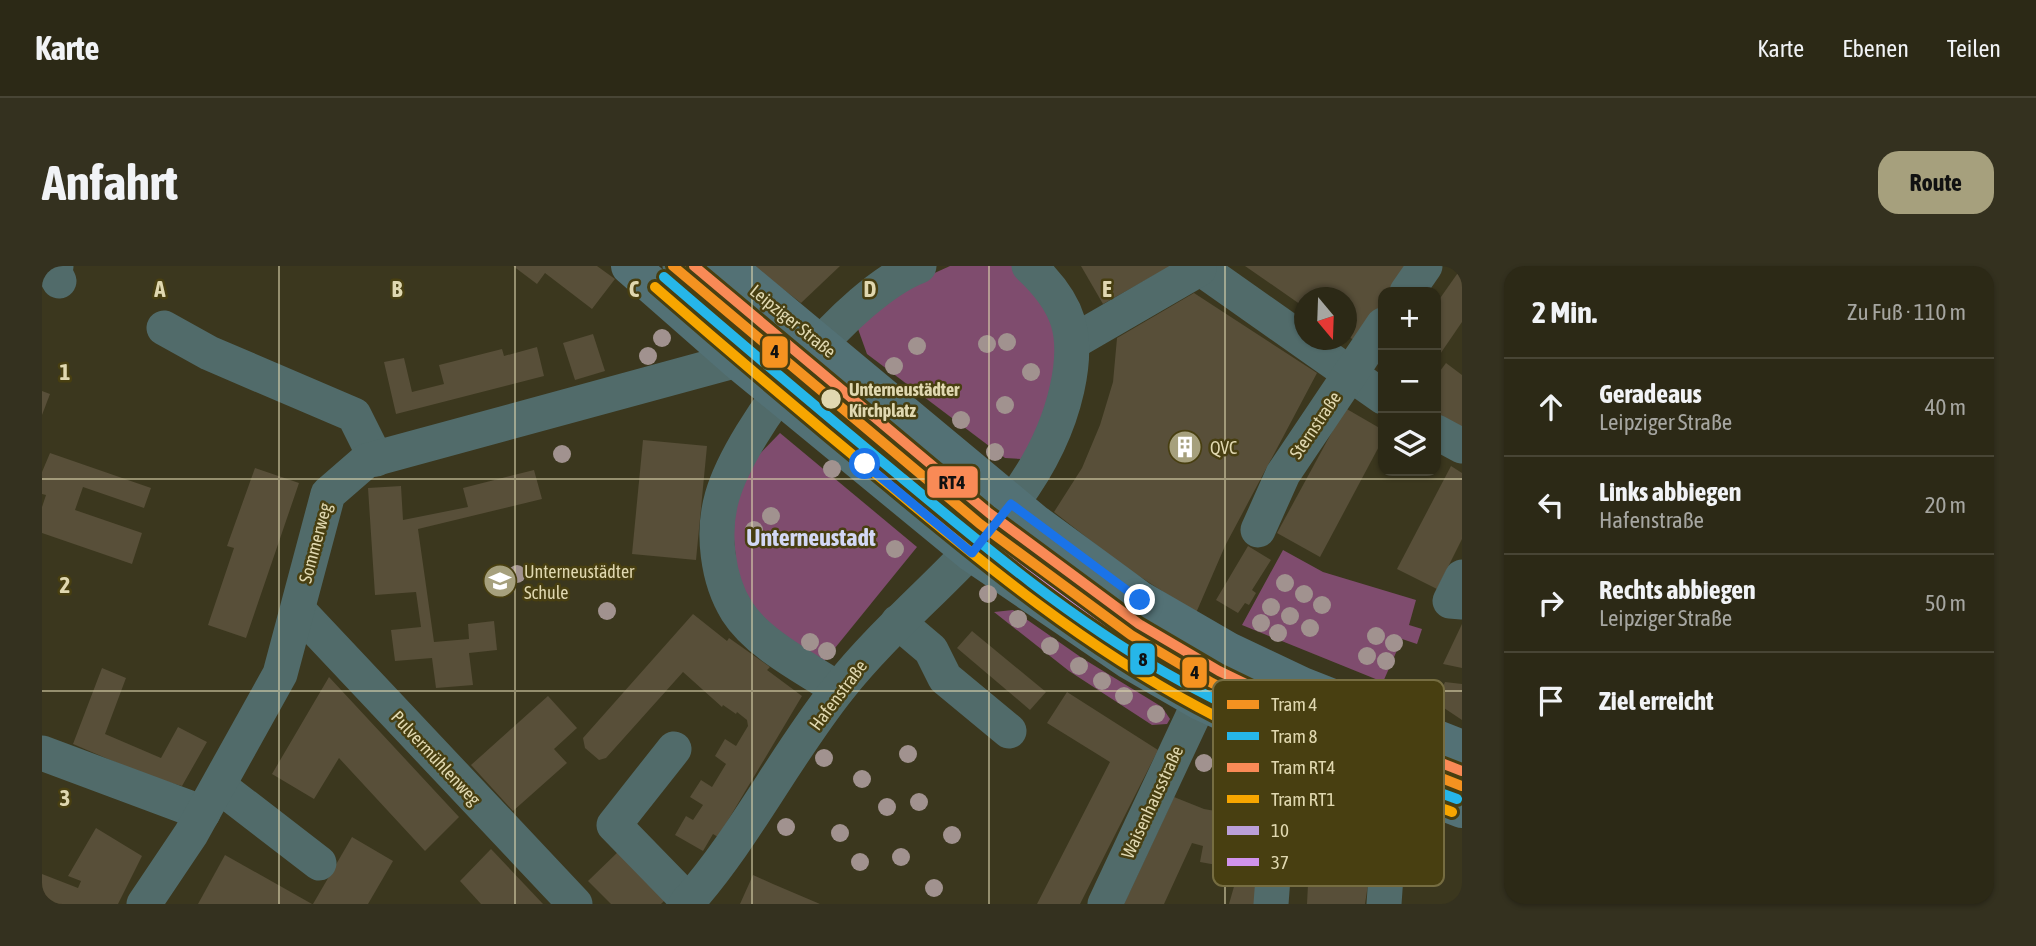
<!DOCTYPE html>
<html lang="de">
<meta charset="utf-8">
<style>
body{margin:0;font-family:"Asap Condensed",sans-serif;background:#34311f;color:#f1f3f6}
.controls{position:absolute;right:21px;top:21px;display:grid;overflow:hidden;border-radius:14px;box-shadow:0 2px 5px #0004}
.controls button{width:63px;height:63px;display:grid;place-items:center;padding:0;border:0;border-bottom:2px solid #484535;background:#2c2916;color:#f1f3f6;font:35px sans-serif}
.compass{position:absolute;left:1252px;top:21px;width:63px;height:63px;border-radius:50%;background:#2c2916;box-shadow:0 2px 5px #0004;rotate:161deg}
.stop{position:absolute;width:21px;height:21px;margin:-16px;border:5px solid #1a73e8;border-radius:50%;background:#fff}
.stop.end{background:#1a73e8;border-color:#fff;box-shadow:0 2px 7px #0008}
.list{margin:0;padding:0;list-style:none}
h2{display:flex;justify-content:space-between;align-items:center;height:91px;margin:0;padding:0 28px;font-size:30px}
h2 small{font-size:23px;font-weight:400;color:#a6a6a1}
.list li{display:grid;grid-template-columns:46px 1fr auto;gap:21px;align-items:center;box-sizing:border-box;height:98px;padding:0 28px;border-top:2px solid #484535}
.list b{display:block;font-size:26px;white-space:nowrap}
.list p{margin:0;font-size:23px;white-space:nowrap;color:#a6a6a1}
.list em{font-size:23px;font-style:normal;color:#a6a6a1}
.icon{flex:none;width:38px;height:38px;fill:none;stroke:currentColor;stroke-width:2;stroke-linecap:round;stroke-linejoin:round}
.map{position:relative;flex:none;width:1420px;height:638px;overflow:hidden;border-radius:21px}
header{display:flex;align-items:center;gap:42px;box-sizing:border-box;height:98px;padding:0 35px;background:#2c2916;border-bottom:2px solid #484535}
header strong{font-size:33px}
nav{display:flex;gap:38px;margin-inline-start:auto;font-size:24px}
.intro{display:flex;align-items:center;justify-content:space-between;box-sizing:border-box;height:168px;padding:0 42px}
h1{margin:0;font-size:49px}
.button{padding:18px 32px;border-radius:21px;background:#a6a07d;color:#111;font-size:24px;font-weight:700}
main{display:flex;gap:42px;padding:0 42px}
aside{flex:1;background:#2c2916;border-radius:21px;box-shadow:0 2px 5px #0004}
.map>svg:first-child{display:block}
</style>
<header>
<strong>Karte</strong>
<nav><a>Karte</a><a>Ebenen</a><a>Teilen</a></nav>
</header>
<div class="intro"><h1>Anfahrt</h1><a class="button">Route</a></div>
<main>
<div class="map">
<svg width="1420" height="638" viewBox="0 0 1420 638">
<rect width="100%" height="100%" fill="#3b371e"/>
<g fill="#7f4c6e">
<path d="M908,0H970L990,11L1016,49L1009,147L979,193L963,192L825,88L816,63L855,24Z"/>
<path d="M738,167L875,281L780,398L714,353L697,325L690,253L709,197Z"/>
<path d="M1241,284L1281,306L1374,334L1367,359L1380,363L1375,378L1360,373L1341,416L1200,359Z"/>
<path d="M971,344L1040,392L1120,441L1128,453L1125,458L1110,459L1027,405L952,346Z"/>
</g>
<g fill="#584f39">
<path d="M471,0H555L573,13L550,43L503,7L495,18Z"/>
<path d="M711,0H798L759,37Z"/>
<path d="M1039,0H1129L1061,38Z"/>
<path d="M1203,0H1367L1349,26H1341V38L1315,76L1304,69V32H1262V41Z"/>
<path d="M1420,1V56L1394,94V38Z"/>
<path d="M1152,27L1275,107L1183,280L1154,347L1080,299L1012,246L1040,202L1058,159L1071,116L1075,72Z"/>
<path d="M551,68L563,105L533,114L521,77Z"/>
<path d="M495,81L502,110L354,148L342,96L362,92L370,126L402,118L397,99L460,83L462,90Z"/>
<path d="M1404,97L1420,109V162L1394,147V102L1398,105Z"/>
<path d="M0,125L8,128L0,149Z"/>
<path d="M1303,142L1341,164V173L1278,291L1235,267Z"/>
<path d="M601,174L665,180L654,294L590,288Z"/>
<path d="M8,187L109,222L102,242L41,221L33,244L100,267L90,298L0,267V241L4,229L0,228V206Z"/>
<path d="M1409,200L1420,207V273L1395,323L1355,303Z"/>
<path d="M213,202L257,217L204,372L166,359L192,282L185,280Z"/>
<path d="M492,204L500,233L376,263L392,376L427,373L426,358L452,355L455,384L427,387L431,419L394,422L390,392L353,395L349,364L379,361L374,326L333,329L326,222L359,220L361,254L426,241L421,222Z"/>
<path d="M1206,280L1229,294L1210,324L1214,327L1207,339L1203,337L1196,347L1174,334Z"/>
<path d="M651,348L685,375L687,372L728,401L725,404L760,430L676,571L671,568L661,585L633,569L644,550L651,554L661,539L648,531L659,514L670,521L684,498L673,490L683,473L694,480L706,460L705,454L695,446L694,448L681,439L680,441L641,406L564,492L557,494L543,482L541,472Z"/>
<path d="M1420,358V402L1401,398Z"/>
<path d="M930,365L1004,426L988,444L915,382Z"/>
<path d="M60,402L84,412L63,468L119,492L136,461L165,476L140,520L108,511L31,478Z"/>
<path d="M287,411L417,551L383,585L297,492L272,533L230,508Z"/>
<path d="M1403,416L1420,418V454L1402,442L1396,431Z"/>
<path d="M1025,426L1116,484L1038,638H995L1068,496L1005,457Z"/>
<path d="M506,430L535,462L512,483L525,497L471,545L429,499Z"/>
<path d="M1132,531L1162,543L1224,554L1214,638H1187L1197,603L1158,596L1161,580L1150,577L1122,638H1082Z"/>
<path d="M1302,554L1335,559L1323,638H1265L1267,599L1249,598L1251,556L1288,559V563H1301Z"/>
<path d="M54,562L100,590L76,638H0V608L36,622L39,615L26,610Z"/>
<path d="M310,571L351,595L326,638H271Z"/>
<path d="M449,583L501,638H439L418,615Z"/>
<path d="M578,584L625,632L619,638H569L546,615Z"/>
<path d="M183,589L270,638H156Z"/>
<path d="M711,609L731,618L778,638H698Z"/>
</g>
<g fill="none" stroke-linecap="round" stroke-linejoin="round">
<g stroke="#516b6a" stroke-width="35">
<path d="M14,0L13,7L17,15"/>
<path d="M638,0C723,74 810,147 898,218C970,277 1043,337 1124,384C1217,438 1320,474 1420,513"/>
<path d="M1155,0L1341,131"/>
<path d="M1365,26L1383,0"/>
<path d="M122,62L167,87L312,149L334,193"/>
<path d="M1031,76L1157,3"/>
<path d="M1394,166L1420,180"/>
<path d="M1216,264L1241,208L1341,59"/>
<path d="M1420,311L1408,335L1420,336"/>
<path d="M256,344L533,638"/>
<path d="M856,356L889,384L903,412L967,465"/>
<path d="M796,423C764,402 716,378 695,345C675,313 670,266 680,231C700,160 808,26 877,0"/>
<path d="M632,483L572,559L646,635"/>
<path d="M0,487L161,547"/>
<path d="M177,520L277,597"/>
<path d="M102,638L149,568L238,408L286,228L324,195L695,94"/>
<path d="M644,638C703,572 742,491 797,422C875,323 996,253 1025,123C1037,69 1028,38 987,0"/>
<path d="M1063,638L1158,435"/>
<path d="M1229,638L1236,545"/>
<path d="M1342,638L1345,595"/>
</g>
<g stroke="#537175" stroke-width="38">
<path d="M588,0L695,94L930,287L1087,394L1158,435L1246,476L1420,543"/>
<path d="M684,0L993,257L1098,334L1186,385L1260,420L1420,483"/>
</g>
<defs>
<path id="bus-1" d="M638,0C723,74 810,146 898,218C970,277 1043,337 1124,384C1217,438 1320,474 1420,513"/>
<path id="bus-2" d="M629,11C714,85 801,157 889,228C962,288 1036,350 1119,397C1213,450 1315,487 1415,526"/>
</defs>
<use href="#bus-1" stroke="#483f11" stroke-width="16"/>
<use href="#bus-2" stroke="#483f11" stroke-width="16"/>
<use href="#bus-1" stroke="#bb9fd9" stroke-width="10"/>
<use href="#bus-2" stroke="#d193ec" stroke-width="10"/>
<defs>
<path id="tram-1" d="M631,0L938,258L1089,369L1170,417L1231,446L1420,520"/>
<path id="tram-2" d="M622,11C701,79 780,146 860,212C944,282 1029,353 1124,407C1216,460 1316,497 1415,533"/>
<path id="tram-3" d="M652,0L947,247L1097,358L1177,405L1237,434L1420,505"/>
<path id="tram-4" d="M613,21C690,88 768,154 847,219C945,301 1044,381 1156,441C1237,485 1324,515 1410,546"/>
</defs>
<use href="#tram-1" stroke="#483f11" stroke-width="16"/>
<use href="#tram-2" stroke="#483f11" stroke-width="16"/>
<use href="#tram-3" stroke="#483f11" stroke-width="16"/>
<use href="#tram-4" stroke="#483f11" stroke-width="16"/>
<use href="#tram-1" stroke="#f49220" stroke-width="10"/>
<use href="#tram-2" stroke="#26b6e9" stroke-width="10"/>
<use href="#tram-3" stroke="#f98a56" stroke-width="10"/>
<use href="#tram-4" stroke="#f7a600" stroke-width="10"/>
</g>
<g fill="#a1928f">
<circle cx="620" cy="72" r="9"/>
<circle cx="965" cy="76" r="9"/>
<circle cx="945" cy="78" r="9"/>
<circle cx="875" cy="80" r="9"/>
<circle cx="606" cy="90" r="9"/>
<circle cx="852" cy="100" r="9"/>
<circle cx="989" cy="106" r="9"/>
<circle cx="963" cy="139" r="9"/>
<circle cx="919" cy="154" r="9"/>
<circle cx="953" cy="186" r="9"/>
<circle cx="520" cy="188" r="9"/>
<circle cx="790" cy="203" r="9"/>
<circle cx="729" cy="250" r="9"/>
<circle cx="712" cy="264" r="9"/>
<circle cx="853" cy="283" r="9"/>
<circle cx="475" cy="308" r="9"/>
<circle cx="1243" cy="317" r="9"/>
<circle cx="946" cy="328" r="9"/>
<circle cx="1262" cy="328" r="9"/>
<circle cx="1280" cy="339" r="9"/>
<circle cx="1229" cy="341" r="9"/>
<circle cx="565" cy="345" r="9"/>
<circle cx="1248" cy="350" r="9"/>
<circle cx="976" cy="353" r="9"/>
<circle cx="1219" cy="357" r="9"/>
<circle cx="1268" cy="362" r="9"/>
<circle cx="1236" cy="367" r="9"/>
<circle cx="1334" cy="370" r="9"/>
<circle cx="768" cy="376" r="9"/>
<circle cx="1352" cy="377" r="9"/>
<circle cx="1008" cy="380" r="9"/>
<circle cx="785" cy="385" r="9"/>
<circle cx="1325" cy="390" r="9"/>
<circle cx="1344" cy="395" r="9"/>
<circle cx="1037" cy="400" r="9"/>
<circle cx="1060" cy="415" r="9"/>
<circle cx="1082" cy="430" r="9"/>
<circle cx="1114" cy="448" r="9"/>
<circle cx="866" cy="488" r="9"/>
<circle cx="782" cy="492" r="9"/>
<circle cx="1162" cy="497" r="9"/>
<circle cx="820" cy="513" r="9"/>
<circle cx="877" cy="536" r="9"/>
<circle cx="845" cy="541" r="9"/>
<circle cx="744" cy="561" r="9"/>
<circle cx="798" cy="567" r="9"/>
<circle cx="910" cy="569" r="9"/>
<circle cx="859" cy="591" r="9"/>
<circle cx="818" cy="596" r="9"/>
<circle cx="892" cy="622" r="9"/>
</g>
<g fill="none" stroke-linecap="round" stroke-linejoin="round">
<path stroke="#1a73e8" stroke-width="9" d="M823,198L930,287L969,238L1098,334"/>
</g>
<path fill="none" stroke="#e0d8b0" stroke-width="2" stroke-opacity="0.55" d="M237,0V638M473,0V638M710,0V638M947,0V638M1183,0V638M0,213H1420M0,425H1420"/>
<defs>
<symbol id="building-disc" viewBox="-11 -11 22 22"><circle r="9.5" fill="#a6a07d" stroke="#483f11"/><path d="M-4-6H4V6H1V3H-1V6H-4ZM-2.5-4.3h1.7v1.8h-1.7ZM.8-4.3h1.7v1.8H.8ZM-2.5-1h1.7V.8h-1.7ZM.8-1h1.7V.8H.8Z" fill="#fff"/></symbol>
<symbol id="school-disc" viewBox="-11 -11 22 22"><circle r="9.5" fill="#a6a07d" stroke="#483f11"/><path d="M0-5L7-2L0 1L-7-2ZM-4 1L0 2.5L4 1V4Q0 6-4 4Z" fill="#fff"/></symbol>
</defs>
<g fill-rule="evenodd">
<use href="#building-disc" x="1124" y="162" width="38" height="38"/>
<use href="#school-disc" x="439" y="296" width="38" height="38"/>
</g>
<circle fill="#e0d8b0" stroke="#483f11" stroke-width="2.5" cx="789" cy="133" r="11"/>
<g text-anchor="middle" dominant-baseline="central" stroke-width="5" stroke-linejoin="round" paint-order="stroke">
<g font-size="18" fill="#e0d8b0" stroke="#483f11">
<text transform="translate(751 55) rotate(39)">Leipziger Straße</text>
<text transform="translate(1273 159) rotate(-56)">Sternstraße</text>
<text transform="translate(273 277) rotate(-75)">Sommerweg</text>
<text transform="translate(796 429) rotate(-53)">Hafenstraße</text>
<text transform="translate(394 492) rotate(47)">Pulvermühlenweg</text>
<text transform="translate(1110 536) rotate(-65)">Waisenhausstraße</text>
</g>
<g font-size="18" font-weight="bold" fill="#e0d8b0" stroke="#483f11" text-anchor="start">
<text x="807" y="123">Unterneustädter<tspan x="807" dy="21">Kirchplatz</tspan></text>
</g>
<g font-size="18" fill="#e0d8b0" stroke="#483f11" text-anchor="start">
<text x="1168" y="181">QVC</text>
<text x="482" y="305">Unterneustädter<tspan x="482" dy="21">Schule</tspan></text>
</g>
<g font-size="24" font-weight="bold" fill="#d3d8f5" stroke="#483f11">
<text x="769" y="271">Unterneustadt</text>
</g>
</g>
<rect x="1171" y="414" width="231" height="206" rx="10" fill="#483f11" stroke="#766d41" stroke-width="2"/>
<rect x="1185" y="434" width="32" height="9" fill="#f49220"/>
<rect x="1185" y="466" width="32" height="8" fill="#26b6e9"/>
<rect x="1185" y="497" width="32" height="9" fill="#f98a56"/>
<rect x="1185" y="529" width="32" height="8" fill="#f7a600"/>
<rect x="1185" y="560" width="32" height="9" fill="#bb9fd9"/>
<rect x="1185" y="592" width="32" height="8" fill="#d193ec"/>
<g font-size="19" fill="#e0d8b0">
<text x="1229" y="445">Tram 4</text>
<text x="1229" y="477">Tram 8</text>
<text x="1229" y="508">Tram RT4</text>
<text x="1229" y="540">Tram RT1</text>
<text x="1229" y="571">10</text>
<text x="1229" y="603">37</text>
</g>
<g font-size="23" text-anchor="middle" font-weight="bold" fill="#e0d8b0" stroke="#483f11" stroke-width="5" stroke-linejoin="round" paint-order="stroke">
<text x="118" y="31">A</text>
<text x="355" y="31">B</text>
<text x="592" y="31">C</text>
<text x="828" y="31">D</text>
<text x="1065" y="31">E</text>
<text x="23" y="114">1</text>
<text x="23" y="327">2</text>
<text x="23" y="540">3</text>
</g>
<g stroke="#483f11" stroke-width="2.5">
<rect x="719" y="69" width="28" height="34" rx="7" fill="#f49220"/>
<rect x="884" y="199" width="53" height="34" rx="7" fill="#f98a56"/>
<rect x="1087" y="376" width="27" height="34" rx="7" fill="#26b6e9"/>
<rect x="1139" y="390" width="27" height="33" rx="7" fill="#f49220"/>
</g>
<g font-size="19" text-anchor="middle" font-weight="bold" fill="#111">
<text x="733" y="92">4</text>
<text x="910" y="223">RT4</text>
<text x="1101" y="400">8</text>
<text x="1153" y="413">4</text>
</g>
</svg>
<div class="controls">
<button>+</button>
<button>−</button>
<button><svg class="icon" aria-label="layers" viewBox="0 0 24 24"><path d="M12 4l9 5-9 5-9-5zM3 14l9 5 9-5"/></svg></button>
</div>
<svg class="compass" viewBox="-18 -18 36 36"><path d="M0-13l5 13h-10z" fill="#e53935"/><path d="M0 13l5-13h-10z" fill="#a6a6a1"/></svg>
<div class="stop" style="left:823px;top:198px"></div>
<div class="stop end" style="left:1098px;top:334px"></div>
</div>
<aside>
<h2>2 Min.<small>Zu Fuß · 110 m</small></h2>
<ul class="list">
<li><svg class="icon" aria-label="ahead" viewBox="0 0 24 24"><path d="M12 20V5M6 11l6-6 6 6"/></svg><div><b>Geradeaus</b><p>Leipziger Straße</p></div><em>40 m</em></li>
<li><svg class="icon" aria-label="left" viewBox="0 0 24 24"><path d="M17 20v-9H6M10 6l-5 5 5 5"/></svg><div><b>Links abbiegen</b><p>Hafenstraße</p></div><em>20 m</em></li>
<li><svg class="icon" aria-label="right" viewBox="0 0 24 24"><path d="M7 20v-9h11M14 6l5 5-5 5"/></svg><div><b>Rechts abbiegen</b><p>Leipziger Straße</p></div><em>50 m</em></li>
<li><svg class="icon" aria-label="arrive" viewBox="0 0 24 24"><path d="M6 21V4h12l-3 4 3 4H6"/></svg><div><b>Ziel erreicht</b></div></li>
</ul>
</aside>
</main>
